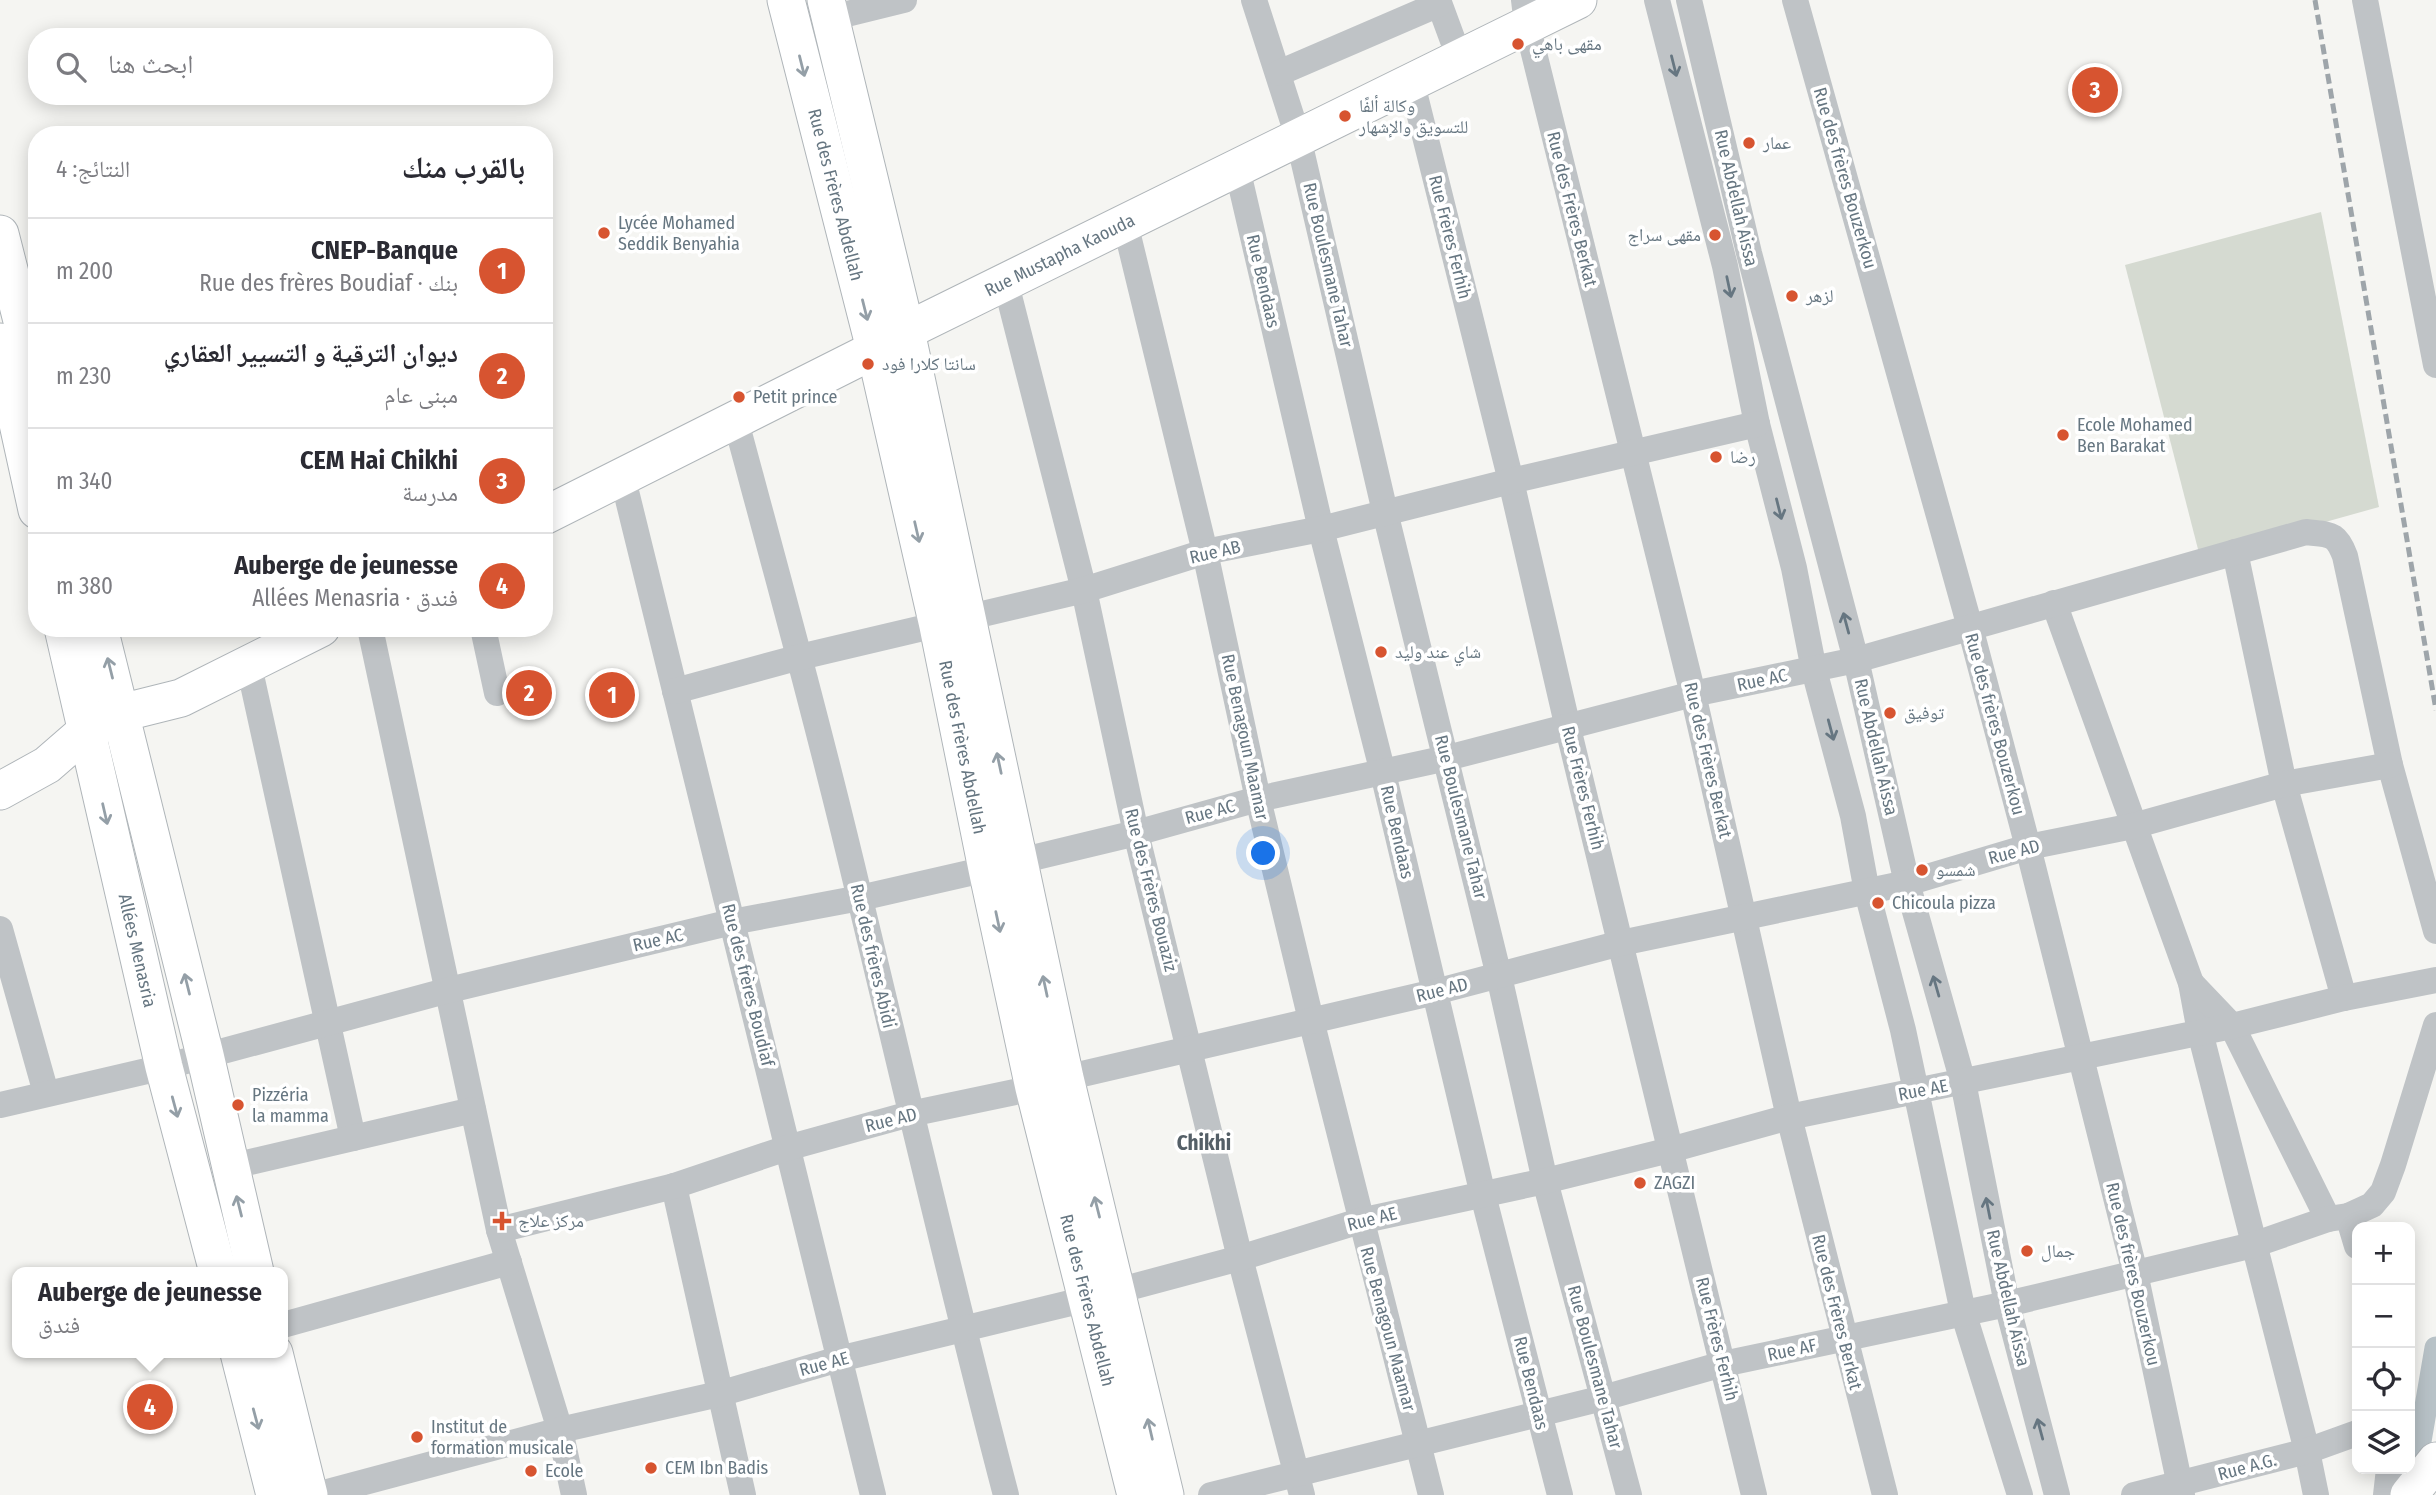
<!DOCTYPE html>
<html lang="ar">
<meta charset="utf-8">
<style>
body{margin:0;font-family:"Fira Sans Condensed","Noto Naskh Arabic",sans-serif;background:#f7f7f7;color:#2b2b33;direction:rtl}
.controls{position:absolute;right:21px;bottom:21px;display:grid;overflow:hidden;border-radius:14px;box-shadow:0 4px 18px #0003}
.controls button{width:63px;height:63px;display:grid;place-items:center;padding:0;border:0;border-bottom:2px solid #e1e1e2;background:#fff;color:#2b2b33;font:35px sans-serif}
.you{position:absolute;left:1264px;top:854px;width:24px;height:24px;margin:-18px;border:5px solid #fff;border-radius:50%;background:#1a73e8;box-shadow:0 0 0 10px #1a73e833}
.badge{display:grid;place-items:center;width:46px;height:46px;border-radius:50%;background:#d75430;color:#fff;font-size:23px;font-weight:700}
.pin{position:absolute;translate:-50% -50%;border:4px solid #fff;box-shadow:0 2px 7px #0006}
.popup{position:absolute;left:12px;top:1267px;width:276px;height:91px;box-sizing:border-box;display:grid;place-content:center;border-radius:14px;background:#fff;filter:drop-shadow(0 2px 5px #0005);font-size:23px;white-space:nowrap;color:#7c7c81}
.popup b{font-size:26px;color:#2b2b33}
.popup::after{content:'';position:absolute;left:50%;top:100%;margin-left:-14px;border:14px solid transparent;border-top-color:#fff}
.list{margin:0;padding:0;list-style:none}
h2{display:flex;justify-content:space-between;align-items:center;height:91px;margin:0;padding:0 28px;font-size:30px}
h2 small{font-size:23px;font-weight:400;color:#7c7c81}
.list li{display:grid;grid-template-columns:46px 1fr auto;gap:21px;align-items:center;box-sizing:border-box;height:105px;padding:0 28px;border-top:2px solid #e1e1e2}
.list b{display:block;font-size:26px;white-space:nowrap}
.list p{margin:0;font-size:23px;white-space:nowrap;color:#7c7c81}
.list em{font-size:23px;font-style:normal;color:#7c7c81}
.icon{flex:none;width:38px;height:38px;fill:none;stroke:currentColor;stroke-width:2;stroke-linecap:round;stroke-linejoin:round}
.map{position:relative;flex:none;width:2436px;height:1495px;overflow:hidden;direction:ltr}
.search{position:absolute;background:#fff;box-shadow:0 4px 18px #0003;left:28px;top:28px;width:525px;height:77px;display:flex;align-items:center;gap:18px;box-sizing:border-box;padding:0 24px;border-radius:28px;color:#7c7c81;font-size:26px}
.panel{position:absolute;background:#fff;box-shadow:0 4px 18px #0003;left:28px;top:126px;width:525px;height:511px;border-radius:28px;direction:rtl}
.map>svg:first-child{display:block}
</style>
<div class="map">
<svg width="2436" height="1495" viewBox="0 0 2436 1495">
<rect width="100%" height="100%" fill="#f5f5f2"/>
<path fill="#d5dad1" d="M2321,212L2379,507L2200,557L2125,265Z"/>
<g fill="none" stroke-linecap="round" stroke-linejoin="round">
<path stroke="#b8c2c7" stroke-width="23" d="M2419,1447L2436,1348"/>
<defs>
<g id="secondary">
<path id="s1" d="M786,0L875,349L938,626L987,869L1034,1088L1136,1495"/>
<path d="M826,0L906,331L1065,1078L1165,1495"/>
<path d="M0,234L37,380"/>
<path d="M0,342L37,510"/>
<path id="s2" d="M544,516L894,340L906,331L1578,0"/>
<path id="s3" d="M63,628L164,1067L218,1272"/>
<path d="M99,628L205,1055L255,1272"/>
<path d="M0,791L47,765L85,732L121,713L181,698L321,628"/>
<path d="M239,1353L275,1495"/>
<path d="M274,1353L309,1495"/>
<path d="M2409,1495L2436,1461"/>
</g>
</defs>
<use href="#secondary" stroke="#afb5b9" stroke-width="39"/>
<g stroke="#bfc3c6" stroke-width="26">
<path d="M1254,0L1298,137L1385,512L1499,976L1545,1181L1629,1495"/>
<path d="M1438,0L1459,57"/>
<path d="M1524,0L1527,25L1693,694L1789,1117L1885,1495"/>
<path d="M1657,0L1725,266L1757,424L1794,568L1814,670L1853,816L1867,892L1903,1030L1963,1312L2020,1495"/>
<path d="M1689,0L1749,253L1856,660L1907,883L1963,1082L2007,1304L2057,1495"/>
<path d="M1795,0L1970,627L2028,847L2135,1273L2182,1495"/>
<path d="M2365,0L2436,365"/>
<path d="M831,18L904,0"/>
<path d="M1279,73L1439,4"/>
<path d="M1411,80L1511,481L1568,728L1754,1495"/>
<path d="M1237,168L1321,529L1383,773L1483,1195L1560,1495"/>
<path d="M1125,223L1205,552L1258,799L1311,1020L1431,1495"/>
<path d="M1006,284L1084,590L1136,833L1240,1258L1302,1495"/>
<path d="M735,418C778,578 822,738 860,899C908,1098 954,1297 1006,1495"/>
<path d="M622,475L873,1495"/>
<path d="M2235,552L2284,784L2344,998"/>
<path d="M2054,603L2191,983L2200,1032L2307,1451L2316,1495"/>
<path d="M370,628L499,1230L560,1430L574,1495"/>
<path d="M483,628L497,693"/>
<path d="M249,666L353,1138"/>
<path d="M675,691L800,657L1084,590L1205,552L1321,529L1511,481L1757,424"/>
<path d="M0,929L46,1093"/>
<path d="M2191,983L2232,1026L2328,1219"/>
<path d="M0,1105L164,1067L449,990L732,922L860,898L987,869L1136,833L1258,799L1447,758L1693,694L1856,660L2306,532C2330,535 2336,532 2345,556L2390,765L2436,931"/>
<path d="M229,1167L473,1110"/>
<path d="M674,1186L743,1495"/>
<path d="M2348,1216L2357,1246"/>
<path d="M499,1230L674,1186L787,1148L910,1114L1034,1088L1065,1078L1435,992L1621,943L1907,883L2028,847L2133,826L2284,784L2390,765"/>
<path d="M283,1325L509,1262"/>
<path d="M316,1495L560,1430L719,1394L839,1359L1087,1299L1240,1258L1360,1221L1545,1181L1670,1150L1789,1117L2232,1026L2344,998L2436,980"/>
<path d="M1211,1495L1603,1398L1723,1364L2007,1304L2253,1245L2328,1219L2348,1216L2372,1205L2383,1192L2393,1165L2436,1025"/>
<path d="M2134,1495L2307,1451L2357,1433"/>
<path d="M2386,1495L2389,1469"/>
</g>
<use href="#secondary" stroke="#fff" stroke-width="37"/>
<path stroke="#9ea5aa" stroke-width="5" stroke-dasharray="10 5" stroke-linecap="butt" d="M2315,0L2436,710"/>
</g>
<defs><path id="oneway-shaft" d="M-6 0H5M1.5-3L5.5 0L1.5 3" fill="none" stroke-width="1.6" stroke-linecap="round" stroke-linejoin="round" transform="scale(1.75)"/></defs>
<g stroke="#949fa7">
<use href="#oneway-shaft" transform="translate(802 66) rotate(76)"/>
<use href="#oneway-shaft" transform="translate(865 310) rotate(76)"/>
<use href="#oneway-shaft" transform="translate(917 532) rotate(77)"/>
<use href="#oneway-shaft" transform="translate(110 668) rotate(-104)"/>
<use href="#oneway-shaft" transform="translate(999 763) rotate(-102)"/>
<use href="#oneway-shaft" transform="translate(105 814) rotate(77)"/>
<use href="#oneway-shaft" transform="translate(998 922) rotate(78)"/>
<use href="#oneway-shaft" transform="translate(187 984) rotate(-104)"/>
<use href="#oneway-shaft" transform="translate(1045 986) rotate(-102)"/>
<use href="#oneway-shaft" transform="translate(175 1107) rotate(75)"/>
<use href="#oneway-shaft" transform="translate(239 1206) rotate(-104)"/>
<use href="#oneway-shaft" transform="translate(1097 1207) rotate(-104)"/>
<use href="#oneway-shaft" transform="translate(256 1419) rotate(75)"/>
<use href="#oneway-shaft" transform="translate(1150 1429) rotate(-103)"/>
</g>
<g stroke="#667681">
<use href="#oneway-shaft" transform="translate(1674 66) rotate(76)"/>
<use href="#oneway-shaft" transform="translate(1729 287) rotate(78)"/>
<use href="#oneway-shaft" transform="translate(1779 509) rotate(76)"/>
<use href="#oneway-shaft" transform="translate(1846 623) rotate(-105)"/>
<use href="#oneway-shaft" transform="translate(1831 730) rotate(75)"/>
<use href="#oneway-shaft" transform="translate(1936 986) rotate(-106)"/>
<use href="#oneway-shaft" transform="translate(1988 1208) rotate(-101)"/>
<use href="#oneway-shaft" transform="translate(2040 1429) rotate(-105)"/>
</g>
<g fill="#d75430" stroke="#fff" stroke-width="2.5">
<circle cx="1518" cy="44" r="7"/>
<circle cx="1345" cy="116" r="7"/>
<circle cx="1749" cy="143" r="7"/>
<circle cx="604" cy="233" r="7"/>
<circle cx="1715" cy="235" r="7"/>
<circle cx="1792" cy="296" r="7"/>
<circle cx="868" cy="364" r="7"/>
<circle cx="739" cy="397" r="7"/>
<circle cx="2063" cy="435" r="7"/>
<circle cx="1716" cy="457" r="7"/>
<circle cx="1381" cy="652" r="7"/>
<circle cx="1890" cy="713" r="7"/>
<circle cx="1922" cy="870" r="7"/>
<circle cx="1878" cy="903" r="7"/>
<circle cx="238" cy="1105" r="7"/>
<circle cx="1640" cy="1183" r="7"/>
<path d="M498.5 1210.5h7v7h7v7h-7v7h-7v-7h-7v-7h7z"/>
<circle cx="2027" cy="1251" r="7"/>
<circle cx="417" cy="1437" r="7"/>
<circle cx="651" cy="1468" r="7"/>
<circle cx="531" cy="1471" r="7"/>
</g>
<g text-anchor="middle" dominant-baseline="central" stroke-width="7" stroke-linejoin="round" paint-order="stroke">
<g font-size="18" fill="#667681" stroke="#fff" text-anchor="start">
<text x="1532" y="44">مقهى باهي</text>
<text x="1359" y="106">وكالة ألفًا<tspan x="1359" dy="21">للتسويق والإشهار</tspan></text>
<text x="1763" y="143">عمار</text>
<text x="618" y="223">Lycée Mohamed<tspan x="618" dy="21">Seddik Benyahia</tspan></text>
<text x="1701" y="235" text-anchor="end">مقهى سراج</text>
<text x="1806" y="296">لزهر</text>
<text x="882" y="364">سانتا كلارا فود</text>
<text x="753" y="397">Petit prince</text>
<text x="2077" y="425">Ecole Mohamed<tspan x="2077" dy="21">Ben Barakat</tspan></text>
<text x="1730" y="457">رضا</text>
<text x="1395" y="652">شاي عند وليد</text>
<text x="1904" y="713">توفيق</text>
<text x="1936" y="870">شمسو</text>
<text x="1892" y="903">Chicoula pizza</text>
<text x="252" y="1095">Pizzéria<tspan x="252" dy="21">la mamma</tspan></text>
<text x="1654" y="1183">ZAGZI</text>
<text x="518" y="1221">مركز علاج</text>
<text x="2041" y="1251">جمال</text>
<text x="431" y="1427">Institut de<tspan x="431" dy="21">formation musicale</tspan></text>
<text x="665" y="1468">CEM Ibn Badis</text>
<text x="545" y="1471">Ecole</text>
</g>
<g font-size="18" fill="#667681" stroke="#fff">
<text transform="translate(1845 178) rotate(74)">Rue des frères Bouzerkou</text>
<text stroke="none"><textPath href="#s1" startOffset="201">Rue des Frères Abdellah</textPath></text>
<text transform="translate(1736 198) rotate(77)">Rue Abdellah Aissa</text>
<text transform="translate(1572 209) rotate(76)">Rue des Frères Berkat</text>
<text transform="translate(1450 237) rotate(76)">Rue Frères Ferhih</text>
<text stroke="none"><textPath href="#s2" startOffset="578">Rue Mustapha Kaouda</textPath></text>
<text transform="translate(1328 265) rotate(77)">Rue Boulesmane Tahar</text>
<text transform="translate(1263 281) rotate(77)">Rue Bendaas</text>
<text transform="translate(1215 552) rotate(-13)">Rue AB</text>
<text transform="translate(1762 680) rotate(-12)">Rue AC</text>
<text transform="translate(1995 724) rotate(75)">Rue des frères Bouzerkou</text>
<text transform="translate(1245 737) rotate(78)">Rue Benagoun Maamar</text>
<text stroke="none"><textPath href="#s1" startOffset="768">Rue des Frères Abdellah</textPath></text>
<text transform="translate(1876 747) rotate(77)">Rue Abdellah Aissa</text>
<text transform="translate(1708 760) rotate(77)">Rue des Frères Berkat</text>
<text transform="translate(1583 788) rotate(76)">Rue Frères Ferhih</text>
<text transform="translate(1210 812) rotate(-15)">Rue AC</text>
<text transform="translate(1461 817) rotate(76)">Rue Boulesmane Tahar</text>
<text transform="translate(1397 832) rotate(77)">Rue Bendaas</text>
<text transform="translate(2014 852) rotate(-15)">Rue AD</text>
<text transform="translate(1151 890) rotate(76)">Rue des Frères Bouaziz</text>
<text transform="translate(658 940) rotate(-13)">Rue AC</text>
<text stroke="none"><textPath href="#s3" startOffset="331">Allées Menasria</textPath></text>
<text transform="translate(873 956) rotate(77)">Rue des frères Abidi</text>
<text transform="translate(748 985) rotate(76)">Rue des frères Boudiaf</text>
<text transform="translate(1442 990) rotate(-14)">Rue AD</text>
<text transform="translate(1923 1090) rotate(-11)">Rue AE</text>
<text transform="translate(891 1120) rotate(-14)">Rue AD</text>
<text transform="translate(1372 1219) rotate(-14)">Rue AE</text>
<text transform="translate(2133 1274) rotate(77)">Rue des frères Bouzerkou</text>
<text transform="translate(2008 1298) rotate(77)">Rue Abdellah Aissa</text>
<text stroke="none"><textPath href="#s1" startOffset="1335">Rue des Frères Abdellah</textPath></text>
<text transform="translate(1837 1312) rotate(76)">Rue des Frères Berkat</text>
<text transform="translate(1388 1329) rotate(75)">Rue Benagoun Maamar</text>
<text transform="translate(1717 1339) rotate(76)">Rue Frères Ferhih</text>
<text transform="translate(1792 1350) rotate(-12)">Rue AF</text>
<text transform="translate(824 1364) rotate(-15)">Rue AE</text>
<text transform="translate(1595 1367) rotate(75)">Rue Boulesmane Tahar</text>
<text transform="translate(1531 1383) rotate(76)">Rue Bendaas</text>
<text transform="translate(2247 1467) rotate(-15)">Rue A.G.</text>
</g>
<g font-size="21" font-weight="bold" fill="#545f67" stroke="#fff">
<text x="1204" y="1143">Chikhi</text>
</g>
</g>
</svg>
<div class="controls">
<button>+</button>
<button>−</button>
<button><svg class="icon" aria-label="locate" viewBox="0 0 24 24"><circle cx="12" cy="12" r="6"/><path d="M12 2v4M12 18v4M2 12h4M18 12h4"/></svg></button>
<button><svg class="icon" aria-label="layers" viewBox="0 0 24 24"><path d="M12 4l9 5-9 5-9-5zM3 14l9 5 9-5"/></svg></button>
</div>
<div class="you"></div>
<div class="pin badge" style="left:612px;top:695px">1</div>
<div class="pin badge" style="left:529px;top:693px">2</div>
<div class="pin badge" style="left:2095px;top:90px">3</div>
<div class="pin badge" style="left:150px;top:1407px">4</div>
<div class="popup"><b>Auberge de jeunesse</b>فندق</div>
<div class="search"><svg class="icon" aria-label="search" viewBox="0 0 24 24"><circle cx="10" cy="10" r="6"/><path d="M15 15l6 6"/></svg>ابحث هنا</div>
<section class="panel">
<h2>بالقرب منك<small>النتائج: 4</small></h2>
<ul class="list">
<li><span class="badge">1</span><div><b>CNEP-Banque</b><p>بنك · Rue des frères Boudiaf</p></div><em>200 m</em></li>
<li><span class="badge">2</span><div><b>ديوان الترقية و التسيير العقاري</b><p>مبنى عام</p></div><em>230 m</em></li>
<li><span class="badge">3</span><div><b>CEM Hai Chikhi</b><p>مدرسة</p></div><em>340 m</em></li>
<li><span class="badge">4</span><div><b>Auberge de jeunesse</b><p>فندق · Allées Menasria</p></div><em>380 m</em></li>
</ul>
</section>
</div>
